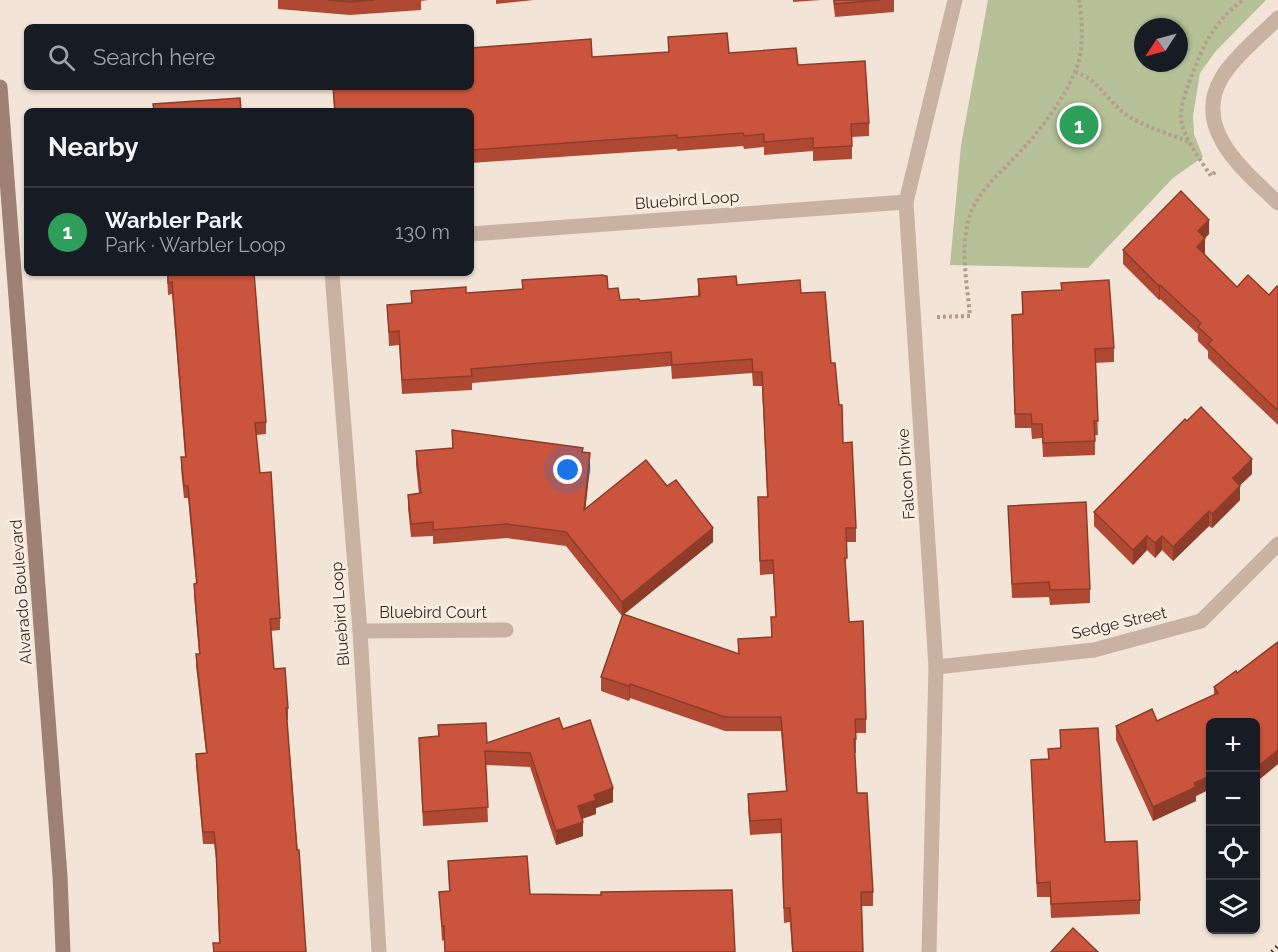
<!DOCTYPE html>
<meta charset="utf-8">
<style>
body{margin:0;font-family:Raleway,sans-serif;background:#20242c;color:#f1f3f6}
.controls{position:absolute;right:18px;bottom:18px;display:grid;overflow:hidden;border-radius:9px;box-shadow:0 2px 4px #0004}
.controls button{width:54px;height:54px;display:grid;place-items:center;padding:0;border:0;border-bottom:2px solid #363941;background:#171b24;color:#f1f3f6;font:30px sans-serif}
.compass{position:absolute;left:1134px;top:18px;width:54px;height:54px;border-radius:50%;background:#171b24;box-shadow:0 2px 4px #0004;rotate:234deg}
.you{position:absolute;left:568px;top:470px;width:21px;height:21px;margin:-15px;border:4px solid #fff;border-radius:50%;background:#1a73e8;box-shadow:0 0 0 9px #1a73e833}
.badge{display:grid;place-items:center;width:39px;height:39px;border-radius:50%;background:#db2777;color:#fff;font-size:20px;font-weight:700}
.pin{position:absolute;translate:-50% -50%;border:3px solid #fff;box-shadow:0 2px 6px #0006}
.list{margin:0;padding:0;list-style:none}
h2{display:flex;justify-content:space-between;align-items:center;height:78px;margin:0;padding:0 24px;font-size:26px}
h2 small{font-size:20px;font-weight:400;color:#9ea1a6}
.list li{display:grid;grid-template-columns:39px 1fr auto;gap:18px;align-items:center;box-sizing:border-box;height:90px;padding:0 24px;border-top:2px solid #363941}
.list b{display:block;font-size:22px;white-space:nowrap}
.list p{margin:0;font-size:20px;white-space:nowrap;color:#9ea1a6}
.list em{font-size:20px;font-style:normal;color:#9ea1a6}
.icon{flex:none;width:33px;height:33px;fill:none;stroke:currentColor;stroke-width:2;stroke-linecap:round;stroke-linejoin:round}
.map{position:relative;flex:none;width:1278px;height:952px;overflow:hidden}
.search{position:absolute;background:#171b24;box-shadow:0 2px 4px #0004;left:24px;top:24px;width:450px;height:66px;display:flex;align-items:center;gap:15px;box-sizing:border-box;padding:0 21px;border-radius:9px;color:#9ea1a6;font-size:22px}
.panel{position:absolute;background:#171b24;box-shadow:0 2px 4px #0004;left:24px;top:108px;width:450px;height:168px;border-radius:9px}
.map>svg:first-child{display:block}
</style>
<div class="map">
<svg width="1278" height="952" viewBox="0 0 1278 952">
<rect width="100%" height="100%" fill="#f2e4d7"/>
<path fill="#b6c197" fill-rule="evenodd" d="M988,0H1266L1216,51L1200,73L1193,116L1194,134L1203,157L1173,178L1088,268L950,265L961,145ZM1143,27H1179V63H1143Z"/>
<g fill="none" stroke-linecap="round" stroke-linejoin="round">
<g stroke="#b69c8d" stroke-width="4" stroke-dasharray="3 3" stroke-linecap="butt">
<path d="M1075,72C1100,80 1106,100 1125,114C1144,127 1168,133 1189,142"/>
<path d="M1215,172L1211,176C1201,161 1183,137 1181,119C1180,108 1185,94 1189,83C1201,49 1213,22 1243,0"/>
<path d="M937,317L970,316C967,282 959,245 971,212C980,190 1001,172 1017,155C1038,133 1063,101 1075,72C1084,51 1083,22 1079,0"/>
</g>
<g stroke="#cab2a3" stroke-width="15">
<path d="M1278,18C1261,35 1232,59 1221,79C1192,130 1246,172 1278,203"/>
<path d="M471,234L906,202"/>
<path d="M332,273L360,631L379,952"/>
<path d="M360,631L506,630"/>
<path d="M936,667L1094,650L1201,621L1278,544"/>
<path d="M929,952L936,667L906,202L955,0"/>
</g>
<path stroke="#9e8174" stroke-width="15" d="M0,87L60,876L63,952"/>
<path stroke="#352925" stroke-width="4.5" stroke-dasharray="1.5 4.5" stroke-linecap="butt" d="M1272,952L1278,946"/>
</g>
<g fill="#af4934">
<path d="M278,0H428L421,1V10L350,15L278,9Z"/>
<path d="M496,0H534L496,4Z"/>
<path d="M793,0H821L793,2Z"/>
<path d="M833,0H894V12L835,17Z"/>
<path d="M668,37L729,53L798,65L869,123V136L852,137V159L813,161V151L764,155V147L744,149L743,146L677,151V149L471,163V111H334L333,87H471L592,57L668,52Z"/>
<path d="M1209,234L1205,238V253L1204,254L1237,287L1269,295L1278,287V425L1208,358V351L1198,341V334L1160,299L1159,300L1123,264V250Z"/>
<path d="M167,273H254L266,422V434L256,435L260,473L280,618V630L271,631L274,669L288,708V720H287L306,952H213V943H219L216,859L214,844H203L196,766V754L206,753L196,666V654H199L194,596V584L196,583L188,498H184L181,469V457H185L172,294L168,295Z"/>
<path d="M698,279L801,293L831,363L856,528V542H846V573L849,622L866,719V733H856V753H855L857,793L873,892V906H862L863,952H792L790,922L784,923L781,833L750,835L748,808V794L786,791L781,731H725L630,698L629,701L601,691V677L622,616L566,546L507,538L433,544V536L411,537L408,508V495L419,494L416,465V451L452,448V430L583,452L590,467L585,508L713,542L624,614L738,654V639L771,637V617H776L773,574L760,575L758,497H767L762,386H753L752,373L672,379L671,366L472,383V390L402,394L399,345L389,346L387,305L411,303V291L466,293L522,289V280L608,289L620,300L640,301L698,296Z"/>
<path d="M1022,292L1114,348V362L1095,363L1098,435H1095V455L1043,457L1042,438L1032,439L1031,428H1015L1012,330L1022,314Z"/>
<path d="M1252,474L1240,485V500L1212,528L1209,526L1173,561L1162,550L1155,558L1147,550L1133,565L1094,526V512Z"/>
<path d="M1008,506L1090,589V603L1050,605L1049,597L1012,598Z"/>
<path d="M1278,642V764L1256,782V723H1210V789L1196,796V801L1153,821L1116,740V726L1157,721L1214,695V687L1237,673Z"/>
<path d="M438,725L487,743L563,729L613,802L596,808V814L582,819L583,836L556,845L530,767L486,765L488,822L423,826L419,738L438,736Z"/>
<path d="M1060,730L1105,842L1140,900V914L1051,918L1050,897H1037L1031,760L1048,759L1060,748Z"/>
<path d="M448,861L530,894L735,952H445L444,940L442,941L439,892L449,891Z"/>
</g>
<g fill="#8e3c2a">
<path d="M1209,220V234L1198,245V231Z"/>
<path d="M1205,238V253L1197,261V247Z"/>
<path d="M1160,285V299L1159,300V286Z"/>
<path d="M590,453V467L584,523V510Z"/>
<path d="M1252,459V474L1233,492V478Z"/>
<path d="M1240,486V500L1212,528V514Z"/>
<path d="M1209,511V526L1173,561V547Z"/>
<path d="M713,528V542L622,616V602Z"/>
<path d="M1147,536V550L1133,565V550Z"/>
<path d="M1162,536V550L1155,558V543Z"/>
<path d="M630,684V698L629,701V686Z"/>
<path d="M1278,750V764L1256,782V768Z"/>
<path d="M1210,776V789L1196,796V801L1153,821V807L1194,783Z"/>
<path d="M613,788V802L596,808V814L578,820V806L594,795Z"/>
<path d="M583,822V836L556,845V831Z"/>
</g>
<g fill="#cb553c" stroke="#8e3c2a" stroke-width="1.5">
<path d="M328,0H374L350,2Z"/>
<path d="M834,0H880L835,4Z"/>
<path d="M727,33L729,53L796,48L798,65L865,61L869,123L851,124L852,146L813,148V138L764,142V134L744,136L743,133L677,138V135L471,150V111H335L333,87H471V48L591,39L592,57L669,52L668,37Z"/>
<path d="M240,98L241,111H154L153,104Z"/>
<path d="M1181,191L1209,220L1198,231L1205,238L1197,247L1237,287L1248,275L1269,295L1277,286L1278,287V411L1208,344L1212,340L1198,327L1201,323L1160,285L1159,286L1123,250Z"/>
<path d="M168,273H254L266,422L255,423L260,473L271,472L280,618L270,619L274,669L285,668L288,708H286L297,850H299L306,952H214L213,943H220L216,848L214,832H203L196,754L207,753L196,654H200L194,584L197,583L188,486H184L181,457H186L172,282L168,283Z"/>
<path d="M602,275L607,276L608,289L618,288L620,300L639,299L640,301L700,296L698,279L736,276L737,285L800,280L801,293L825,292L831,363H835L839,405H842L843,443L852,442L856,528H846L847,558H845L849,622L863,621L866,719H855L856,739H854L857,793H867L873,892H861L863,952H793L790,908H784L781,819L750,821L748,794L787,791L781,717H725L630,684L629,686L601,677L623,614L739,654L738,639L772,637L771,617H776L773,560L760,561L758,497H768L762,372H753L752,359L672,365L671,352L471,369L472,376L402,380L399,331L389,332L387,305L412,303L411,291L466,287V293L523,289L522,280Z"/>
<path d="M1109,280L1114,348L1095,349L1098,421H1094L1095,441L1043,443L1042,424H1032L1031,414H1015L1012,315L1023,314L1022,292L1062,290L1061,283Z"/>
<path d="M1201,407L1252,459L1233,478L1240,486L1212,514L1209,511L1173,547L1162,536L1155,543L1147,536L1133,550L1094,512L1185,419L1187,421Z"/>
<path d="M452,430L583,448L582,452L590,453L584,510L646,460L667,486L676,480L713,528L622,602L566,532L507,524L433,530V522L411,524L408,495L421,493L416,451L453,448Z"/>
<path d="M1086,502L1090,589L1050,590L1049,582L1012,584L1008,506Z"/>
<path d="M1278,642V750L1256,768V723H1210V776L1194,783L1196,787L1153,807L1116,726L1152,709L1157,721L1218,693L1214,687L1236,671L1237,673Z"/>
<path d="M559,718L563,729L590,720L613,788L594,795L596,800L578,806L583,822L556,831L530,753L485,751L488,807L423,812L419,738L439,736L438,725L486,723L487,743Z"/>
<path d="M1098,728L1105,842L1137,841L1140,900L1051,904L1050,882L1037,883L1031,760L1049,759L1048,749L1061,748L1060,730Z"/>
<path d="M527,856L530,894L601,895V892L732,890L735,952H445L444,926H442L439,892L450,891L448,861Z"/>
<path d="M1073,928L1098,952H1051Z"/>
</g>
<g text-anchor="middle" dominant-baseline="central" stroke-width="5" stroke-linejoin="round" paint-order="stroke">
<g font-size="16" fill="#352925" stroke="#faeee3">
<text transform="translate(687 200) rotate(-4)">Bluebird Loop</text>
<text transform="translate(906 474) rotate(-94)">Falcon Drive</text>
<text transform="translate(21 592) rotate(-94)">Alvarado Boulevard</text>
<text x="433" y="612">Bluebird Court</text>
<text transform="translate(340 614) rotate(-94)">Bluebird Loop</text>
<text transform="translate(1119 623) rotate(-13)">Sedge Street</text>
</g>
</g>
</svg>
<div class="controls">
<button>+</button>
<button>−</button>
<button><svg class="icon" aria-label="locate" viewBox="0 0 24 24"><circle cx="12" cy="12" r="6"/><path d="M12 2v4M12 18v4M2 12h4M18 12h4"/></svg></button>
<button><svg class="icon" aria-label="layers" viewBox="0 0 24 24"><path d="M12 4l9 5-9 5-9-5zM3 14l9 5 9-5"/></svg></button>
</div>
<svg class="compass" viewBox="-18 -18 36 36"><path d="M0-13l5 13h-10z" fill="#e53935"/><path d="M0 13l5-13h-10z" fill="#9ea1a6"/></svg>
<div class="you"></div>
<div class="pin badge" style="left:1079px;top:125px;background:#2e9e5b">1</div>
<div class="search"><svg class="icon" aria-label="search" viewBox="0 0 24 24"><circle cx="10" cy="10" r="6"/><path d="M15 15l6 6"/></svg>Search here</div>
<section class="panel">
<h2>Nearby<small></small></h2>
<ul class="list">
<li><span class="badge" style="background:#2e9e5b">1</span><div><b>Warbler Park</b><p>Park · Warbler Loop</p></div><em>130 m</em></li>
</ul>
</section>
</div>
